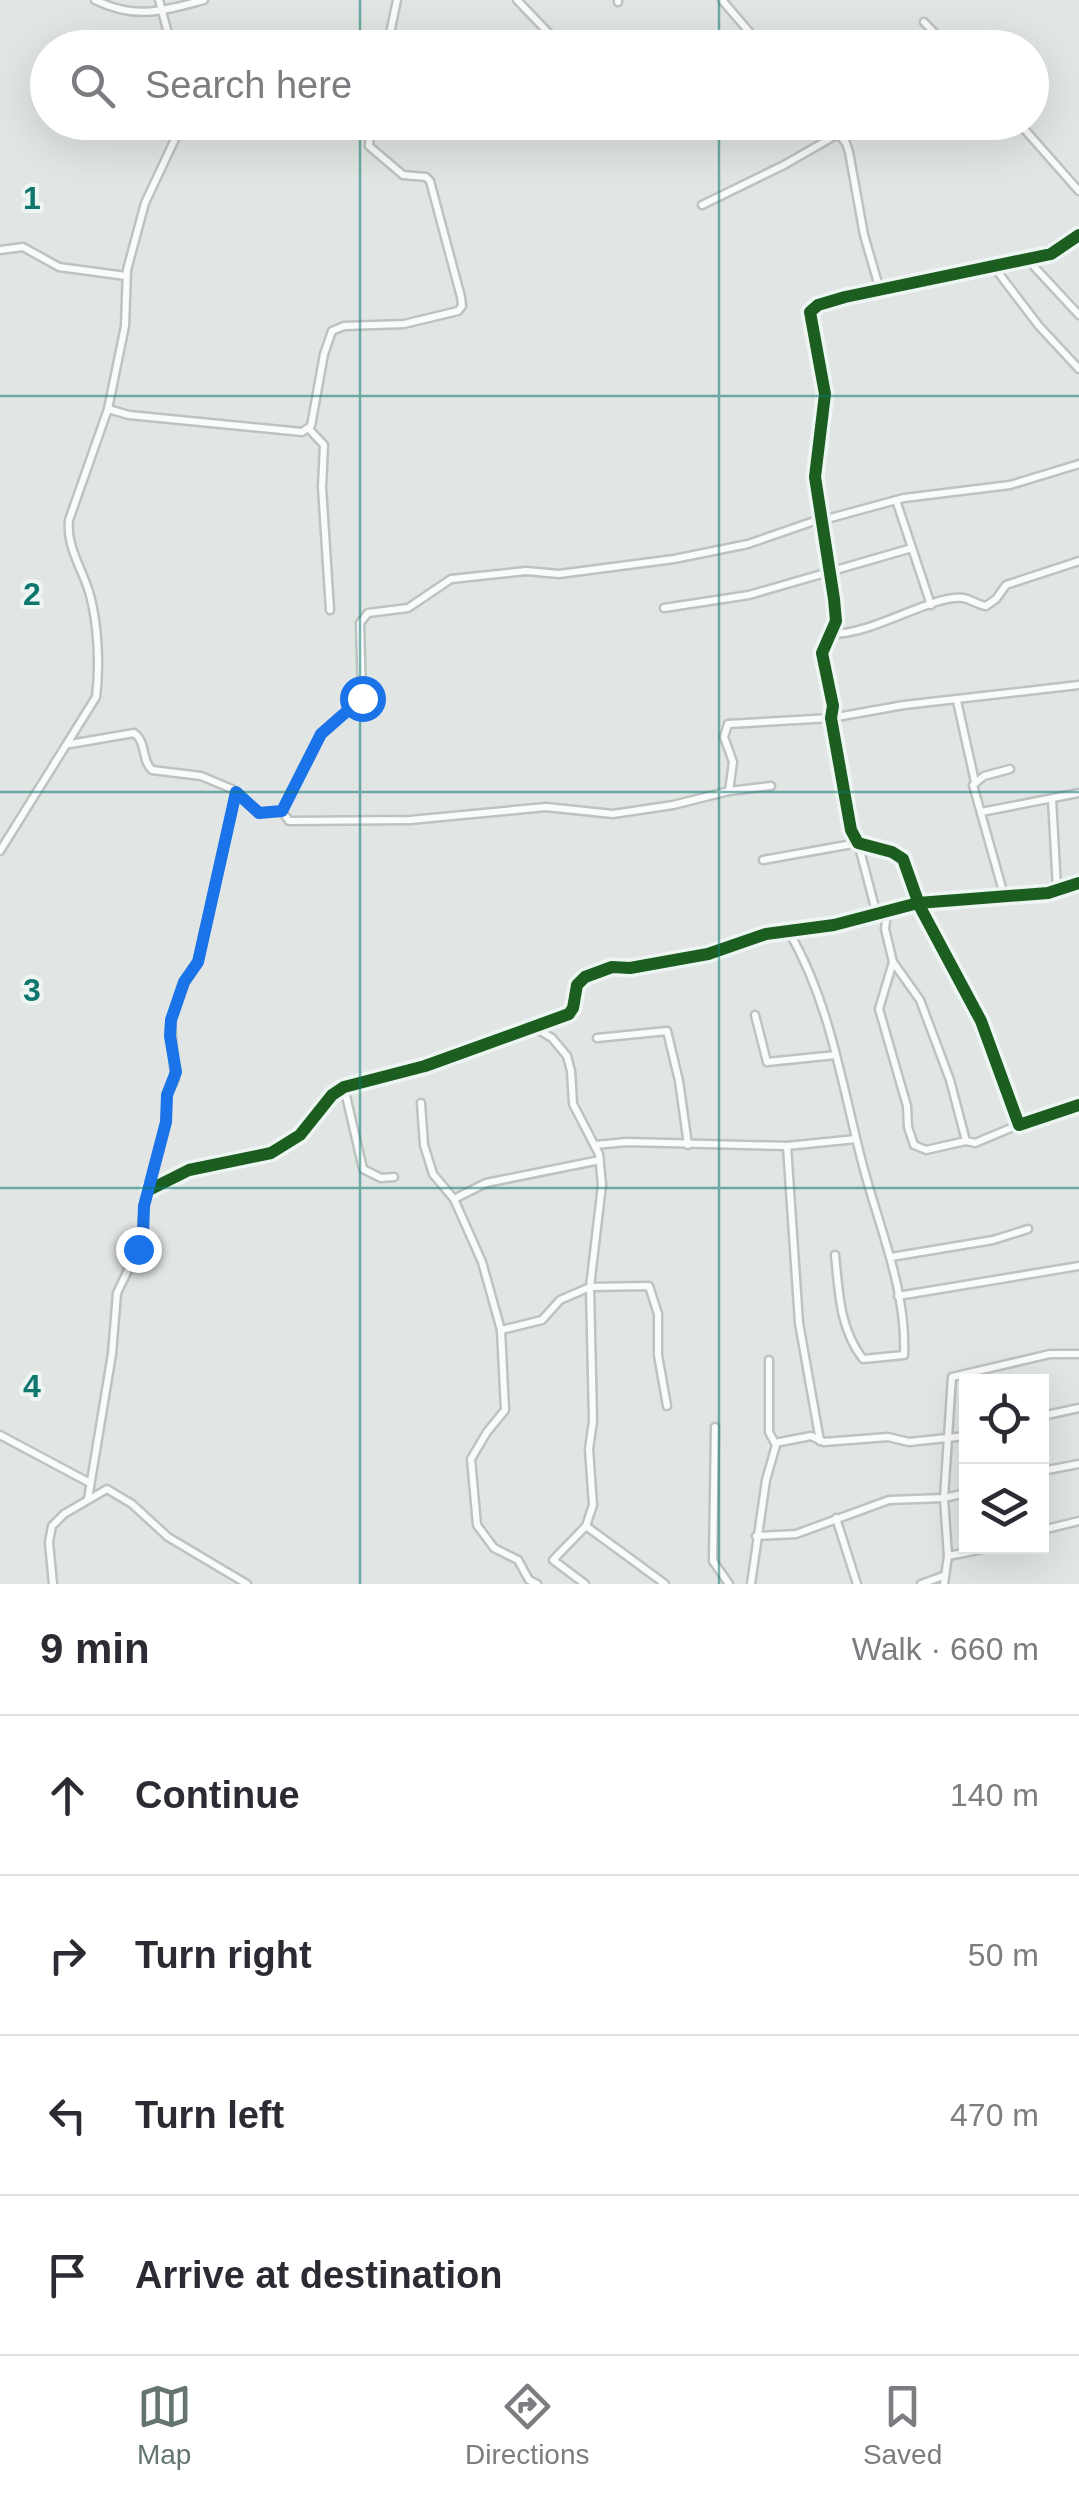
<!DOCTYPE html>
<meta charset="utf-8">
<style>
body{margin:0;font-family:Arial,sans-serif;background:#f2f2f3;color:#2b2b33}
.controls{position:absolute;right:30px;bottom:30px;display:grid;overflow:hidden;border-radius:0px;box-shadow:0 10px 40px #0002}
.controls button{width:90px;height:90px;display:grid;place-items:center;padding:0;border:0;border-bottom:2px solid #e1e1e2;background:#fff;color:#2b2b33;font:50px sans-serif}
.stop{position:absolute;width:30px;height:30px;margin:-22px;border:8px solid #1a73e8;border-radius:50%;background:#fff}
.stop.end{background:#1a73e8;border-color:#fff;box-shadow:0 2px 10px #0008}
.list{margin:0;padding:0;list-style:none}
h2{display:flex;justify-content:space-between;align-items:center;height:130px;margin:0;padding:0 40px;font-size:42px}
h2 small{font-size:32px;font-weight:400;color:#7c7c81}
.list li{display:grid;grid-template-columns:65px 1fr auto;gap:30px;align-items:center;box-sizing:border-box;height:160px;padding:0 40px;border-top:2px solid #e1e1e2}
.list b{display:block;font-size:38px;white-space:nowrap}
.list em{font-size:32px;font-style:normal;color:#7c7c81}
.icon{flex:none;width:55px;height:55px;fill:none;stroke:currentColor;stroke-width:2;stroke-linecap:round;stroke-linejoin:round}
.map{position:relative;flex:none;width:1079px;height:1584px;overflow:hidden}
.search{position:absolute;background:#fff;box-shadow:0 10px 40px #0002;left:30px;right:30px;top:30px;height:110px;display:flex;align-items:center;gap:25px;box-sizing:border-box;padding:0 35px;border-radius:55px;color:#7c7c81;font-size:38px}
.sheet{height:770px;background:#fff}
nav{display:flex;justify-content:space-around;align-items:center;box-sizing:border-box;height:140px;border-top:2px solid #e1e1e2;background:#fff;font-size:28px;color:#7c7c81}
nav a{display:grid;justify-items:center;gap:5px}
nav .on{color:#647571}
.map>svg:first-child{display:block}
</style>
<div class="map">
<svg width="1079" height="1584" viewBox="0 0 1079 1584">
<rect width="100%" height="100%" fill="#e1e6e4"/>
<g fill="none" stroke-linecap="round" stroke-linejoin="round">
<defs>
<g id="minor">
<path d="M95,0C136,20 162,11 204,0"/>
<path d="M159,0L172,48"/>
<path d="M517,0L563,48"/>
<path d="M618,0V2"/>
<path d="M722,0L763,48"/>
<path d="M924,22L949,48"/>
<path d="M387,48L397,0"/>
<path d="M829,122L846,143L849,152L864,235L880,290"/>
<path d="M1018,122L1079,191"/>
<path d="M702,205L784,165L838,134"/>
<path d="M1079,235L1051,254L845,297L818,305L810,312L825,394L815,477L834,599L836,621L822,653L833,706L831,718L851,830L858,843L892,852L903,859L920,907L981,1021L1019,1125L1079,1105"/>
<path d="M0,250L23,247L59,267L126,276"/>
<path d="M1028,260L1079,315"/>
<path d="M994,267L1039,326L1079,369"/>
<path d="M108,409L129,415L302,432L311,426L324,354L332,331L344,326L404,324L458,311L462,306L461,297L430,181L426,177L403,175L369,146L371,122"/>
<path d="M309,429L324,445L322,487L330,610"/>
<path d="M896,500L931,605"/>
<path d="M823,520L904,498L1010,485L1079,464"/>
<path d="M664,608L749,595L912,548"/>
<path d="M830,634C874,635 932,594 963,598C971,599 977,605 986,606L996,599L1006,585L1079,561"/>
<path d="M957,701L975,782"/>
<path d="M70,744L134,733C147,742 141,760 152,770L201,776L232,789L259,813L282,811L289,821L410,820L546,807L613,814L673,805L729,791L771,786"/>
<path d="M729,791L733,762L724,737L728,724L831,718L904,705L1079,685"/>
<path d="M1052,799L1057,888"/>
<path d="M282,811L321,734L362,698L360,623L368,613L408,608L451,579L526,571L559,574L674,559L748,544L823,518"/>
<path d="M981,812L1079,793"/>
<path d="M0,851L96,697C100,666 98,625 90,595C83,569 66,548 69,520L108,409L125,326L127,270L145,203L183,122"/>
<path d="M763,860L858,843L877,915"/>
<path d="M1004,895L973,785L984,776L1010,769"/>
<path d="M887,912L885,929L893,962L920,1000L950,1080L966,1141L975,1143L1018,1125"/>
<path d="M789,932C831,1004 842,1087 863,1166C879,1227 907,1291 904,1355L863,1359C839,1328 839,1291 835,1255"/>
<path d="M893,962L879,1009L907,1106L908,1127L914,1145L926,1150L966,1141"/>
<path d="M755,1015L767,1062L836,1055"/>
<path d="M532,1026L552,1038L567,1056L571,1071L573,1104L599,1154L602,1185L590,1287L593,1421L589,1449L593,1505L586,1526L553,1560L585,1584"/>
<path d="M597,1038L667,1031L679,1081L688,1145"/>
<path d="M344,1087L363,1169L381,1178L394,1177"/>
<path d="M421,1103L424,1145L433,1174L454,1199L482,1262L501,1330L505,1410L487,1432L471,1459L477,1525L494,1548L518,1560L529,1580L537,1584"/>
<path d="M595,1145L627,1142L787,1146L856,1139"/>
<path d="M787,1146L799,1323L820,1441"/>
<path d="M149,1190L189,1170L271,1153L300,1135L332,1095L344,1087L425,1066L569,1014L573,1008L577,985L585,977L612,967L630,968L708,954L766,934L834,925L918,903L1048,893L1079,883"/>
<path d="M454,1199L486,1183L600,1160"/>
<path d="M891,1257L993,1240L1028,1229"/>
<path d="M898,1296L1079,1266"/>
<path d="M501,1330L542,1320L560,1300L590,1287L649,1286L658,1314V1355L667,1406"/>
<path d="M1042,1416L1079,1408"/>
<path d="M715,1427L713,1561L729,1584"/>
<path d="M0,1435L90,1483"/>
<path d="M775,1443L811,1436L824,1442L888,1437L909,1442L966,1436"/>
<path d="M1042,1471L1079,1464"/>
<path d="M88,1499L112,1354L117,1293L141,1243L144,1206L166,1122L167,1095L175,1079L171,1021L185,982L198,961L236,792"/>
<path d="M836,1518L857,1584"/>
<path d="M586,1526L665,1584"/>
<path d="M1042,1530L1079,1521"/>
<path d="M756,1536L796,1534L889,1500L944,1498L966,1493"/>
<path d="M948,1556L998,1546"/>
<path d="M53,1584L49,1542L52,1526L64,1514L107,1489L132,1504L168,1537L247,1584"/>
<path d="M751,1584L766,1480L776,1445L769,1432V1360"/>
<path d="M921,1584L943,1576"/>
<path d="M944,1584L948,1556L944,1498L952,1377L1050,1354H1079"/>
</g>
</defs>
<use href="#minor" stroke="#bec3c1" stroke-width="11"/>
<use href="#minor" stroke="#fafbfb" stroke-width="6"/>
<defs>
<g id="cycleway">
<path d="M1079,235L1051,254L845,297L818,305L810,312L825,394L815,477L834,599L836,621L822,653L833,706L831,718L851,830L858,843L892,852L903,859L920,907L981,1021L1019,1125L1079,1105"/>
<path d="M149,1190L189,1170L271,1153L300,1135L332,1095L344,1087L425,1066L569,1014L573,1008L577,985L585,977L612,967L630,968L708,954L766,934L834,925L918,903L1048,893L1079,883"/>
</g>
</defs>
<use href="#cycleway" stroke="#eef6f3" stroke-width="19"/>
<use href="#cycleway" stroke="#1b5e20" stroke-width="12"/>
</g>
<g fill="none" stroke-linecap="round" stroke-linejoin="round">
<path stroke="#1a73e8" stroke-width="12" d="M138,1249L143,1234L144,1206L166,1122L167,1095L176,1072L170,1036L171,1020L184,982L198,962L236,792L259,813L282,811L321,734L362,698"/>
</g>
<path fill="none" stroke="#0f766e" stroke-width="2.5" stroke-opacity="0.55" d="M360,0V48M719,0V48M360,122V1584M719,122V1584M0,396H1079M0,792H1079M0,1188H1079"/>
<g font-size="32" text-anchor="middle" font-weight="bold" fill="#0f766e" stroke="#eef6f3" stroke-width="8" stroke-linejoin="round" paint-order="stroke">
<text x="32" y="209">1</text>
<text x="32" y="605">2</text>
<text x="32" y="1001">3</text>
<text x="32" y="1397">4</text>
</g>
</svg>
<div class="controls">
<button><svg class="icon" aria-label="locate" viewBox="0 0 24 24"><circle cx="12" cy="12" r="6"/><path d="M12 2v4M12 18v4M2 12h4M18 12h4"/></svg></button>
<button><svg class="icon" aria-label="layers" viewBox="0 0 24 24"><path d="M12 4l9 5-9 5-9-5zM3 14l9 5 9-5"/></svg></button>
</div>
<div class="stop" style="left:362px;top:698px"></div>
<div class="stop end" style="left:138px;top:1249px"></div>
<div class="search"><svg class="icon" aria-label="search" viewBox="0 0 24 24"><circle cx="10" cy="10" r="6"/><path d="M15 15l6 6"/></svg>Search here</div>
</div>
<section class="sheet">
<h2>9 min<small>Walk · 660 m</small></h2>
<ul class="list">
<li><svg class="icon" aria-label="ahead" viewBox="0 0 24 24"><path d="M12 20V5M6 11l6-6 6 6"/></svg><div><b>Continue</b></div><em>140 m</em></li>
<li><svg class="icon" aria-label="right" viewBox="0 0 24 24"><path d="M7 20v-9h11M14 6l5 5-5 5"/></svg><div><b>Turn right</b></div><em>50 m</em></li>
<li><svg class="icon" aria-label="left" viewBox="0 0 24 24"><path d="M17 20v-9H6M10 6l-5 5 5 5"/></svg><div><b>Turn left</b></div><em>470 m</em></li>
<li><svg class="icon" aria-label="arrive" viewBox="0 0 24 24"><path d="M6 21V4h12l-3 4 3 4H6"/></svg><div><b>Arrive at destination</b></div></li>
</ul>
</section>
<nav>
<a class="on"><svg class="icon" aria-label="map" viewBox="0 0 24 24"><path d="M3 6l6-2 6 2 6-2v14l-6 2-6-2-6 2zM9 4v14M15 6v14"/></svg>Map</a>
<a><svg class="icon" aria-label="directions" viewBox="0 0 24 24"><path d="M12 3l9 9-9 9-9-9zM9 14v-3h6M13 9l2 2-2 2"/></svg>Directions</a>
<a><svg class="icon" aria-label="saved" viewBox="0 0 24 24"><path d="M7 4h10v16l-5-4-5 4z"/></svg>Saved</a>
</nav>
